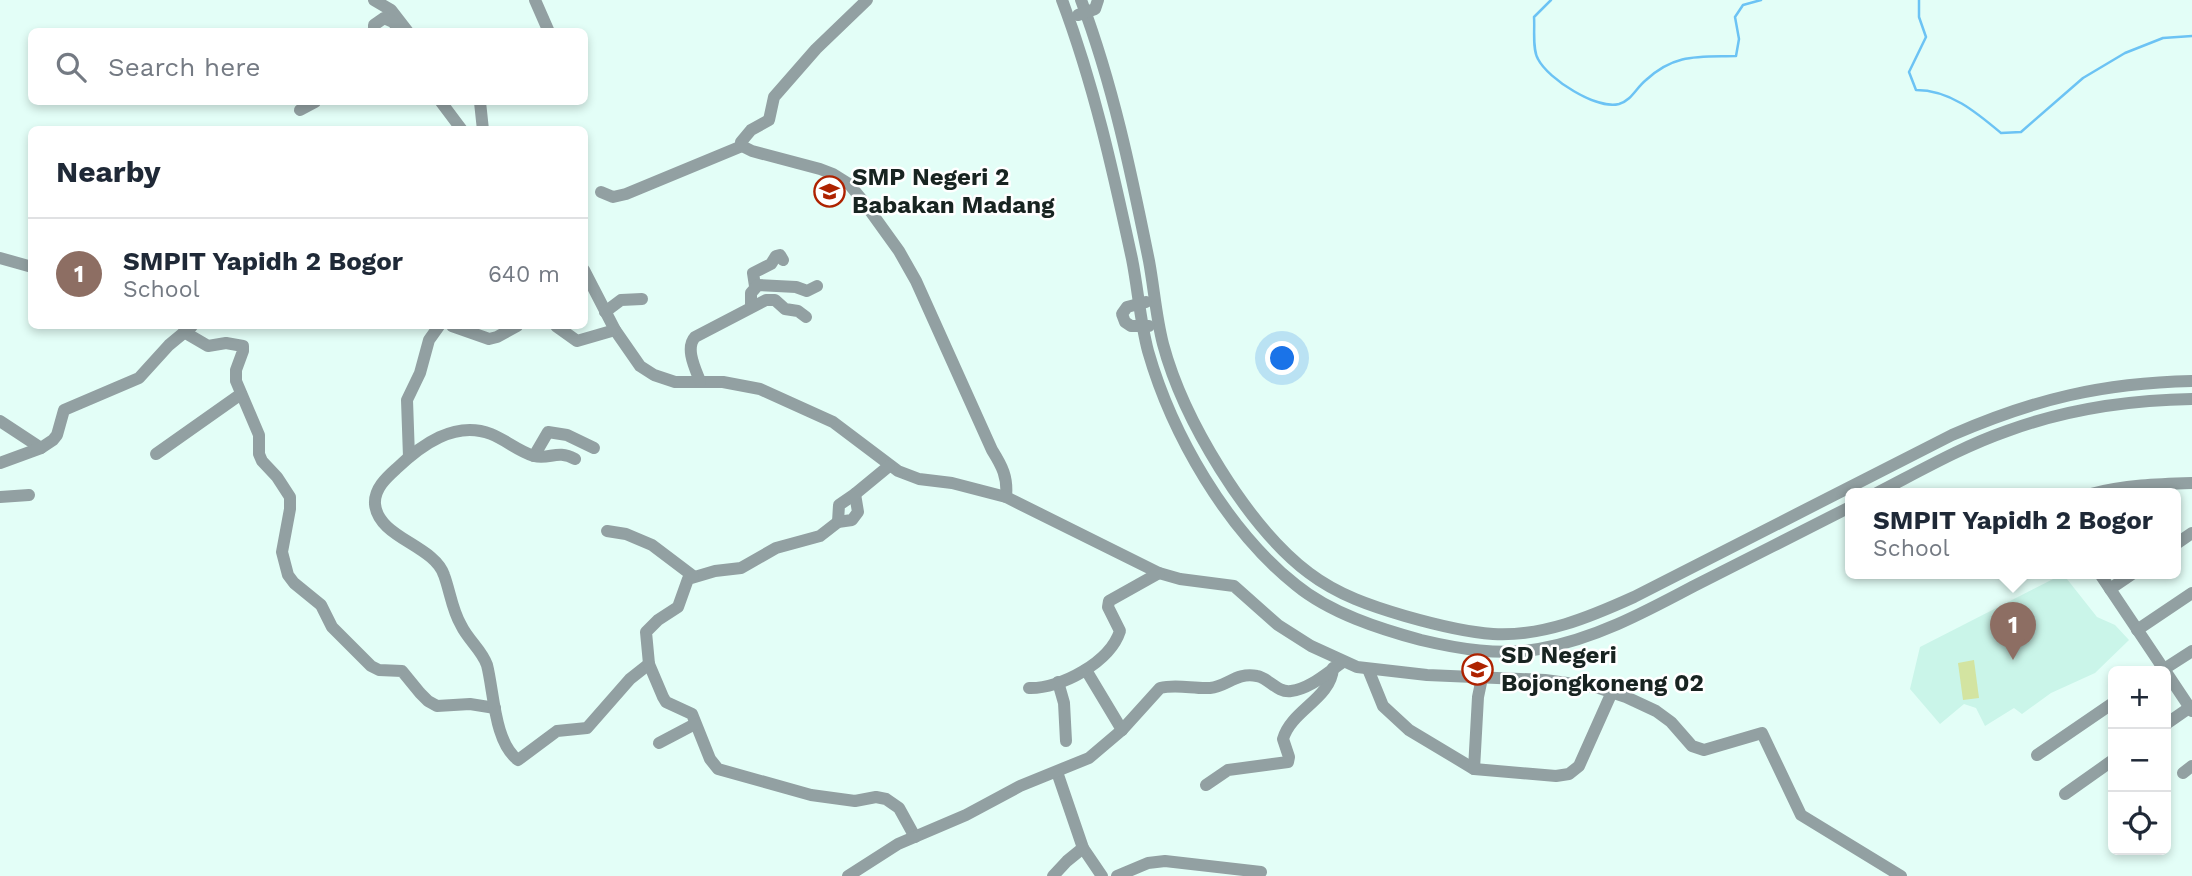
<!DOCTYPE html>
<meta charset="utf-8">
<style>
body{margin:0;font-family:"Work Sans",sans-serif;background:#f2f2f3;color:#1f2937}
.controls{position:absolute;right:21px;bottom:21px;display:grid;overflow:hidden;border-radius:10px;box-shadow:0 4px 10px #0003}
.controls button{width:63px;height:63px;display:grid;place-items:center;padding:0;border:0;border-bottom:2px solid #e0e1e3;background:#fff;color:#1f2937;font:35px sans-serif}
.you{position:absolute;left:1283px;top:359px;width:24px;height:24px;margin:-18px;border:5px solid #fff;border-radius:50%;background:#1a73e8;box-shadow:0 0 0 10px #1a73e833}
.badge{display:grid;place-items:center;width:46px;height:46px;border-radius:50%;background:#0f766e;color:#fff;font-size:23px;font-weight:700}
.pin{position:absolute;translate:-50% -58px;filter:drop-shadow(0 2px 4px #0008)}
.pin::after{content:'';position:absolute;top:37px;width:24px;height:21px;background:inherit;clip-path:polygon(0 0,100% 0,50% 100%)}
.popup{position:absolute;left:1845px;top:488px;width:336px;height:91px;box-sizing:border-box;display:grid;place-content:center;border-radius:10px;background:#fff;filter:drop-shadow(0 2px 5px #0005);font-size:23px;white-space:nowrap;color:#747a83}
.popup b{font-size:26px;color:#1f2937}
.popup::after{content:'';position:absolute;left:50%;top:100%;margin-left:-14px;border:14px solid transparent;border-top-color:#fff}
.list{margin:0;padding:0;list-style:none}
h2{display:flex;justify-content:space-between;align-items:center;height:91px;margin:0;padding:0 28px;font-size:30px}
h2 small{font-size:23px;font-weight:400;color:#747a83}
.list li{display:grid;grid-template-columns:46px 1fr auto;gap:21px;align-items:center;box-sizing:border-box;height:112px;padding:0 28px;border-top:2px solid #e0e1e3}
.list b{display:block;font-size:26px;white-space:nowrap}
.list p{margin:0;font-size:23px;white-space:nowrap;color:#747a83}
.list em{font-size:23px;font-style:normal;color:#747a83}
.icon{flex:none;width:38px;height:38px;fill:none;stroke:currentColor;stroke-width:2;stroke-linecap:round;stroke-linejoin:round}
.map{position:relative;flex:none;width:2192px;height:876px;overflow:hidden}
.search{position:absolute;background:#fff;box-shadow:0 4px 10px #0003;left:28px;top:28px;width:560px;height:77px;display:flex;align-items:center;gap:18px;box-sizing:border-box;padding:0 24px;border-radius:10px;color:#747a83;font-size:26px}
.panel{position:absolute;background:#fff;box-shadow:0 4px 10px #0003;left:28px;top:126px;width:560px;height:203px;border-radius:10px}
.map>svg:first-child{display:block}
</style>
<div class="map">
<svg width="2192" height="876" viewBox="0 0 2192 876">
<rect width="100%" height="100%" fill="#e3fef7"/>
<path fill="#caf5e9" d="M2063,574L2097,617L2115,625L2129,640L2095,673L2051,693L2022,714L2014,708L1985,726L1976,708L1964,704L1940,724L1910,689L1920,647Z"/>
<path fill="#d3e4a1" d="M1974,660L1979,698L1963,700L1958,663Z"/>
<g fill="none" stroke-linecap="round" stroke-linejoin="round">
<g stroke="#6cc3f4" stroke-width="2.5">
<path d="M1551,0L1534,17C1535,28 1532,49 1538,59C1548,79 1597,110 1619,104C1632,100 1636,88 1646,80C1675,53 1699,57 1736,56L1739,39L1735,17L1743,5L1761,0"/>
<path d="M1919,0V17L1926,37L1909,72L1916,90C1950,90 1976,112 2001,133L2021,132L2083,78L2125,53L2163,38L2192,36"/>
</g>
<g stroke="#92a0a2" stroke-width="12">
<path d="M374,0L391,10L408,32"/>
<path d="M535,0L549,32"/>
<path d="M867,0L816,49L774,97L769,120L751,130L741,142L742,146L752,151L820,169L833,174L849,184L863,201L899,251L916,281L992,450C1002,466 1008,477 1006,497"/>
<path d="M1062,0C1094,85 1113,171 1132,259C1138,289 1140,321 1148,351C1172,435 1227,530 1296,585C1330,613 1380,629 1421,640C1459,649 1500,656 1539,649C1595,639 1645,612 1694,586C1746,560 1798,533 1850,507"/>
<path d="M1081,0C1113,85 1131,172 1149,261C1154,288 1156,317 1163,344C1183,419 1247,526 1309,573C1338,595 1371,606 1405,616C1433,624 1463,632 1493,634C1542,637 1590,617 1634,597L1952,435C2035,399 2102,383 2192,381"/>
<path d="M1078,15L1095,9L1098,0"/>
<path d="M374,32V25L384,18L393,22L399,30"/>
<path d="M441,102L462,130"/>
<path d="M480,102L483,130"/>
<path d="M300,110L315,102"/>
<path d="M601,192L613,197L626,194L742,146"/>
<path d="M0,258L32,267"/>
<path d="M584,270L615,330L640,366L654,375L675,382H723L760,389L833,422L898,471L919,479L952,483L1006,497L1159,573L1180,579L1234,586L1278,625L1311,646L1357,667L1427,675L1545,680L1596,687L1626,697L1656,711L1671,722L1692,746L1704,750L1762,733L1801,815L1901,876"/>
<path d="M755,286L753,273L771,264L776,256L780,255L783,260"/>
<path d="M1146,302L1127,307L1122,314L1125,322L1131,326H1149"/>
<path d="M751,307V293L758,285L796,287L807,291L817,286"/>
<path d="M605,312L621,300L642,299"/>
<path d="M452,326L489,339L497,337L517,326"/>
<path d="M556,326L577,341L615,330"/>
<path d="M184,332L208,346L226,343L243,346V351L236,370V381L259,435V454L262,461L277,477L290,497V509L282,552L288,575L294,583L321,605L332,627L371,666L379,670L402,671L420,693L428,701L437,706L470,704L495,708"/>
<path d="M700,381C695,368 685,348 695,337L766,300H775L785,309L798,311L806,317"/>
<path d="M0,421L41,448"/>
<path d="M156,454L241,394"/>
<path d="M534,456L548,432L567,435L594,448"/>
<path d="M409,457L407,400L420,373L429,340L439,326"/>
<path d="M575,459C557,449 550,460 534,456C518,451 506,440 491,434C455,420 421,445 396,469C386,478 374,489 375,504C378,538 434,545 444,575C450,591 452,610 461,625C468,640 482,650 487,665C494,692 494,742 518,760L557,731L587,728L630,679L649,664"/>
<path d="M0,463L41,448L53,440L57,435L64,410L139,378L169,345L192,326"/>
<path d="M855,494L858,512L852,520L838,522L820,536L776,548L741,568L715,571L688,579L678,607L658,620L646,632L649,664L663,697L666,702L692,714L710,759L718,769L811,795L855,801L876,797L886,799L899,808L915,837"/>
<path d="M1875,494C1918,472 1961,447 2007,431C2067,409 2129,400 2192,399"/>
<path d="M2091,494C2124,485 2158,484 2192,483"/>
<path d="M0,497L29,495"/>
<path d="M838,522L839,505L855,494L889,466"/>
<path d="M607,531L626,534L652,545L693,576"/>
<path d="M2176,544L2192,533"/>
<path d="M2100,574L2165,671"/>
<path d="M2110,589L2132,574"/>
<path d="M2137,630L2192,593"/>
<path d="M1368,669L1383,706L1409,730L1474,769L1556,776L1569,774L1579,766L1612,692"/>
<path d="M1086,670L1122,730"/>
<path d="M2161,671L2192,651"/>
<path d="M2166,672L2192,711"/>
<path d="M1058,682L1064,703L1066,741"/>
<path d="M1029,688C1061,689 1110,662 1120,631L1108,607L1109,601L1159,573"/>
<path d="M2166,724L2192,706"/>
<path d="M659,743L695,724"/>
<path d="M2037,755L2113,703"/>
<path d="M1474,769L1478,697L1482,678"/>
<path d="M1057,772L1083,848L1102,876"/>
<path d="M2183,773L2192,766"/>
<path d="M1206,785L1228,770L1288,762L1289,757L1283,739C1291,710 1331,699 1333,668"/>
<path d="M2065,794L2113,760"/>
<path d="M848,876L898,844L966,815L1020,786L1089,758L1122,730L1160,688C1177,684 1193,689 1210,688C1228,686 1236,672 1257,676C1269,678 1277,693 1291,691C1310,689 1328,672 1343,662"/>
<path d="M1053,876L1067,861L1083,848"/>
<path d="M1117,876L1148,863L1165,861L1261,872"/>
</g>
</g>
<defs>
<symbol id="school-ring" viewBox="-11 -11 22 22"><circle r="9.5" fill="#fff" stroke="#ae2200" stroke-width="1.5"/><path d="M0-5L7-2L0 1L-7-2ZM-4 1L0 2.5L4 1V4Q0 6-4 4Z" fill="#ae2200"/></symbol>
</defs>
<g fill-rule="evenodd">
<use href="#school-ring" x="812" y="174" width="35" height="35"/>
<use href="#school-ring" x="1460" y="652" width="35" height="35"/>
</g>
<g text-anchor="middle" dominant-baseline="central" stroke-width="5" stroke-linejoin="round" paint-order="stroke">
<g font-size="24" font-weight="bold" fill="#182421" stroke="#fff" text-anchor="start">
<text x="852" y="177">SMP Negeri 2<tspan x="852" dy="28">Babakan Madang</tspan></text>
<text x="1501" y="655">SD Negeri<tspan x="1501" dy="28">Bojongkoneng 02</tspan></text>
</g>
</g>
</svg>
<div class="controls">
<button>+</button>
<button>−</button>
<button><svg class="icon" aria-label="locate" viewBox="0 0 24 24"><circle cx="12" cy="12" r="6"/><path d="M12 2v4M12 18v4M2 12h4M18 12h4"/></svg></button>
</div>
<div class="you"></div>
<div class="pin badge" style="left:2013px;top:660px;background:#8d6e63">1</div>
<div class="popup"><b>SMPIT Yapidh 2 Bogor</b>School</div>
<div class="search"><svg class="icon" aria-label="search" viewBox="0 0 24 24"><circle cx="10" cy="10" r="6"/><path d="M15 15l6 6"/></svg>Search here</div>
<section class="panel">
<h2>Nearby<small></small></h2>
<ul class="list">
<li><span class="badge" style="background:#8d6e63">1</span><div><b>SMPIT Yapidh 2 Bogor</b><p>School</p></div><em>640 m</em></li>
</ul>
</section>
</div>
